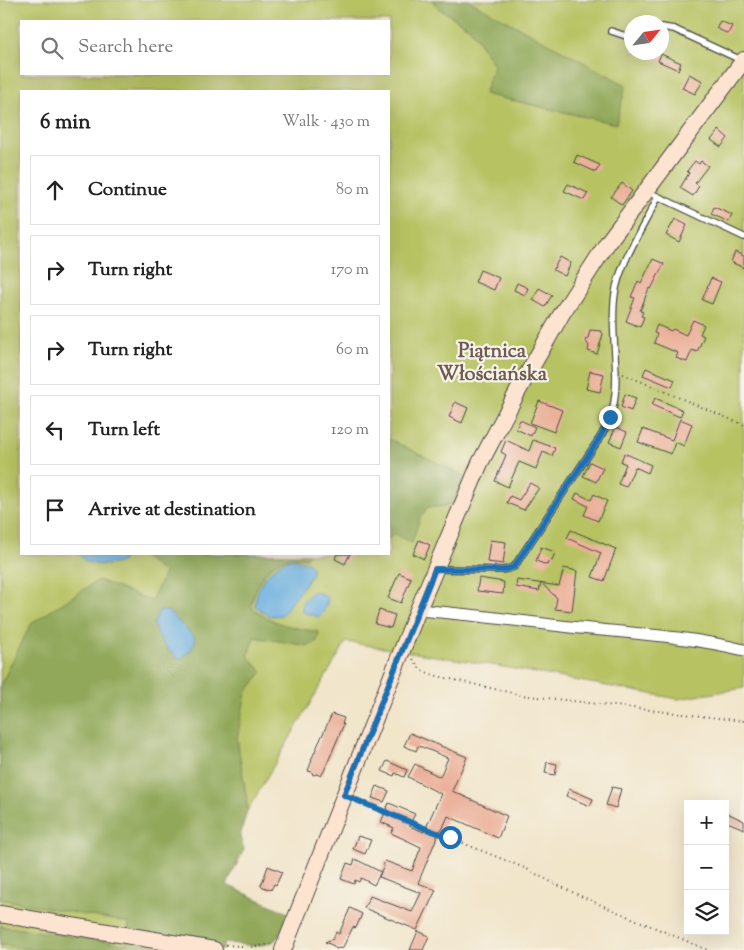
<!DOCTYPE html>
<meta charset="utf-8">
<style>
body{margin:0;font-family:"Sorts Mill Goudy",serif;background:#f6f6f6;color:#222}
.controls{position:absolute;right:15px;bottom:15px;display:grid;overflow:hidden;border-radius:0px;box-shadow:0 5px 20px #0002}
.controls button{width:45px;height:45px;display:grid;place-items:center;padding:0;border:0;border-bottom:1px solid #e0e0e0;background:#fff;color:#222;font:25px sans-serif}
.compass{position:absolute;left:624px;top:15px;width:45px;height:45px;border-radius:50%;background:#fff;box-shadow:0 5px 20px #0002;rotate:61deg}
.stop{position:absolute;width:15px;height:15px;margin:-11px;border:4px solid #1f6fb2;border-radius:50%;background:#fff}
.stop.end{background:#1f6fb2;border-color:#fff;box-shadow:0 1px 5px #0008}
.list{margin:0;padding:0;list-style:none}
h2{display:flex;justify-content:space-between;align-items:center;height:65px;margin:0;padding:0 20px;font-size:21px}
h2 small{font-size:16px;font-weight:400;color:#767676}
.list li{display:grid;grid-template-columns:32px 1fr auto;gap:15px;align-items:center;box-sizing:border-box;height:70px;margin:0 10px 10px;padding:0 10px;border:1px solid #e0e0e0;border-radius:0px}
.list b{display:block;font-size:19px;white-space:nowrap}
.list em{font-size:16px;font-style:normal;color:#767676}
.icon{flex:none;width:28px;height:28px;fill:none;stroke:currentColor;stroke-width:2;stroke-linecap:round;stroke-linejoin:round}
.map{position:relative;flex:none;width:744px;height:950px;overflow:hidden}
.search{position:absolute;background:#fff;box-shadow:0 5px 20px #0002;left:20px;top:20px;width:370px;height:55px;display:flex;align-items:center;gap:12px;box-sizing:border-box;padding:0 18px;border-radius:0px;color:#767676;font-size:19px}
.panel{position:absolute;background:#fff;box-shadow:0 5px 20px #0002;left:20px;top:90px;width:370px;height:465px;border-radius:0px}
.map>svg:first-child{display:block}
</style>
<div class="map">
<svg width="744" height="950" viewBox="0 0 744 950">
<rect width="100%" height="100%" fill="#f7f3e8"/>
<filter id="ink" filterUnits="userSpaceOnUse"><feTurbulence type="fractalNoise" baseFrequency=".02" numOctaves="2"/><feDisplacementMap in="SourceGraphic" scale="10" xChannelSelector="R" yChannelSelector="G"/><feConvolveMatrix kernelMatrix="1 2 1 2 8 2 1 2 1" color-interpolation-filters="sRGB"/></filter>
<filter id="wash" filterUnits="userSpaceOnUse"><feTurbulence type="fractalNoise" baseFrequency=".0096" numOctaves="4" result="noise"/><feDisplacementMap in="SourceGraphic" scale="20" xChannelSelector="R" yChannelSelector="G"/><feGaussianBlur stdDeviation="1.12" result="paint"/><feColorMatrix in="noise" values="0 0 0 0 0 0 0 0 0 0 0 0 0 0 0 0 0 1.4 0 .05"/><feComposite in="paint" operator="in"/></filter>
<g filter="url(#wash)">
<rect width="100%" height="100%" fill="#f1e5ca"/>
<path fill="#b7c264" stroke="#717648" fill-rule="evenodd" d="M0,0H744V688L678,699L492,665L346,642L232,837L172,950H0ZM21,21H389V74H21ZM632,22H662V52H632ZM21,91H389V554H21Z"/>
<g fill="#91a85a" stroke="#5e6a42">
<path d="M432,0H468L626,85L616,124L484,94L494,65L470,28L438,8Z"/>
<path d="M389,439L464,476L454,503L440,507H428L420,517L412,543L394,534L389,539Z"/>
<path d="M139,554H309L306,558C273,553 257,577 251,606C269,624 295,628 319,632L317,641L309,646L254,637L248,656L262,672L246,693L237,738L247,801V810L240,837L244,849L227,885L288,913C285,921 282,931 277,938C268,950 238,944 224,942L222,950H39L0,945V926L126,944L129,923L0,899V686L31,624L98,580L151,601L165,573Z"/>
</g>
<g fill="#6aafe0" stroke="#4a6d86">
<path d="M78,554H123V561C115,566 96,566 87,562C84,560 80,556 78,554Z"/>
<path d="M289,559H296L309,563L312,568V574L282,615L269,616L255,606C256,584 269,568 289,559Z"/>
<path d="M313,591L325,595L328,600L324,611L319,617L302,612V602Z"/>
<path d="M159,611H168L194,637L195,643L188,653L179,659C166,649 159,639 153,624Z"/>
</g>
<g id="blocks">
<g fill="#ebb09a">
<path d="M720,21L732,26L728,34L716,28Z"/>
<path d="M661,54L681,63L678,70L658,61Z"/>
<path d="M689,74L703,81L695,94L682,88Z"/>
<path d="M719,130L728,138L721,147L711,140Z"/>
<path d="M577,155L600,165L596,172L574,162Z"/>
<path d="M695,161L699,164L701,161L708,166L695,183L699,186L693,196L680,188L689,173L687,171Z"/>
<path d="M622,183L632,191L622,205L611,197Z"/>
<path d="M568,184L588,193L584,200L564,191Z"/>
<path d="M714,207L732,215L729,222L711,214Z"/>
<path d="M675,219L687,225L679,242L666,235Z"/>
<path d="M735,252L744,256V268L731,262Z"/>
<path d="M560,257L571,263L565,276L553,270Z"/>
<path d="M653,259L664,264L651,289L649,288L640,311L643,312L641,316L644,317L640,327L626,321L635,298L631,297L638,281L641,283Z"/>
<path d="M480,270L499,278L494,290L475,282Z"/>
<path d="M711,278L721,282L712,304L702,300Z"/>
<path d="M517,283L528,288L525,295L514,290Z"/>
<path d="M539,288L552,295L545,307L533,300Z"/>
<path d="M693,320L704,325L700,334L704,336L697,352L692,350L687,362L676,358L678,353L654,343L657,334L654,333L657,325L671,331L673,329L686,335Z"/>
<path d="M590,330L601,331L603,334L597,354L588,351L589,346L585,340L588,338Z"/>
<path d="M646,368L675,380L672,387L643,375Z"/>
<path d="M590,371L604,374L600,392L586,389Z"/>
<path d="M625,394L636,398L631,411L621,407Z"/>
<path d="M655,398L683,410L680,417L652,405Z"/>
<path d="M539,401L562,410L554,432L530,423Z"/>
<path d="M455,402L468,408L462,423L449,417Z"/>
<path d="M680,419L692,424L684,446L675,442L671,454L638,442L643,429L672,440Z"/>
<path d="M520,420L535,427L531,436L516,429Z"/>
<path d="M616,427L627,432L621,447L609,442Z"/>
<path d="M506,440L529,451L533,440L555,448L552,456L543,452L536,469L519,462L508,487L495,481L506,455L501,452Z"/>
<path d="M624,453L651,465L648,473L635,467L626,487L618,484L626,464L621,462Z"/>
<path d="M590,462L603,468L596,482L583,476Z"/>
<path d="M530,483L539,488L524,510L507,503L510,496L519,500Z"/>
<path d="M577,493L591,500L594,494L607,501L598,521L584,515L588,506L574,499Z"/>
<path d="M571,530L616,549L604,581L592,577L601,553L567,538Z"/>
<path d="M419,540L430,545L424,559L413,554Z"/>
<path d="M490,540L506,542L503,564L487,562Z"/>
<path d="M541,547L555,552L552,561L549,560L547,565L536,561Z"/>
<path d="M337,554H350L345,564L335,559Z"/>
<path d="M564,568L577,571L572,611L555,609L557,598L541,583L539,591L516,587L517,580L559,586Z"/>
<path d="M399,573L411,578L401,603L388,598Z"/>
<path d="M479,578L504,582L503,594L477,591Z"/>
<path d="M379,610L395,615L391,628L375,624Z"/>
<path d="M332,714L344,718L342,724H344L324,771L321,776L317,774L313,775L312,772L308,771L312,760H311Z"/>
<path d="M410,733L467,757L452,791L507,816L498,838L448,816L442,830H440L418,883L436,890L417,930L364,908L370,896L412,912L421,893L379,877L385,861L412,871L421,847L391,833L394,828L381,822L389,803L415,814L409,826L424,832L441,794L408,777L415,764L440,777L448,758L422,747L418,746L416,751L404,746Z"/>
<path d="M387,761L407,770L404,777L395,773L394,776L382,771Z"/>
<path d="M547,762L557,764L555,775L545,773Z"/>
<path d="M377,786L389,791L384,802L372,798Z"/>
<path d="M612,787L621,789L616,808L606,805Z"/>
<path d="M569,789L593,799L590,806L566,796Z"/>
<path d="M725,812L744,821V829L725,821Z"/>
<path d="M358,836L371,840L365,854L353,849Z"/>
<path d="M355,859L381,872L374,885L361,878L359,882L355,880L354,884L341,879L347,863L353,865Z"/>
<path d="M268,866L282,872L276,885L274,884L271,890L261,886Z"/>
<path d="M350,908L362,914L356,928L353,927L342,949L339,948L336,949L334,946L325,942L333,939L336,932L339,934Z"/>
<path d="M418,931L429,936L423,950H410Z"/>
</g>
</g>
</g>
<g filter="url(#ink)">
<use href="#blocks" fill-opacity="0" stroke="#494743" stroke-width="1"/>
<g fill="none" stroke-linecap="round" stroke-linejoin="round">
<defs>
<g id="lane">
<path d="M662,27L674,29L741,60"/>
<path d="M611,31L632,38"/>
<path d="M655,195L744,237"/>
<path d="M437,569L503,570L514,567L601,436C606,427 611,418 613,408C621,370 609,331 615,294C619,264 645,224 658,197"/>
</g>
<path id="street" d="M418,610C469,614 519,621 570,627C628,633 687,636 744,650"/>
<g id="secondary">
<path d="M0,914L214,950"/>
<path d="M283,950L418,610L480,463L519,389L561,315L608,242L744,60"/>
</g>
</defs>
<use href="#lane" stroke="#494743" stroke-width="8"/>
<use href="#street" stroke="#494743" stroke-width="13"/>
<use href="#secondary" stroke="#494743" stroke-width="18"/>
<g stroke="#494743" stroke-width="2" stroke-dasharray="1 4" stroke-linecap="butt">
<path d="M623,374L744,425"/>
<path d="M413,659L421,670L433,675L521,695L744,721"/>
<path d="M356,800L527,869C584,901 647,923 707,950"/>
<path d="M226,945L255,947L271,944"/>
</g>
<use href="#lane" stroke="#fff" stroke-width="5.5"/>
<use href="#street" stroke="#fff" stroke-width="11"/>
<use href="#secondary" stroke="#fde4d1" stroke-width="16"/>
</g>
</g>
<g fill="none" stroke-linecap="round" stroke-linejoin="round" filter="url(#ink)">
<path stroke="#1f6fb2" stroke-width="6" d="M450,837L429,830L344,795L435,569L503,570L514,567L601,436L610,417"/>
</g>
<g text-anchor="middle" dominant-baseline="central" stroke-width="4.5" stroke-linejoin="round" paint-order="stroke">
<g font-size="20" font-weight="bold" fill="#6e5a52" stroke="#f7f3e8">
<text x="492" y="352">Piątnica<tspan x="492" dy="23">Włościańska</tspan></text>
</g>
</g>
</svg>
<div class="controls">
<button>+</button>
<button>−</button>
<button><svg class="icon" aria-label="layers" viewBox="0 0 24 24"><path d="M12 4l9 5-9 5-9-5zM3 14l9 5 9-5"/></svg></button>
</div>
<svg class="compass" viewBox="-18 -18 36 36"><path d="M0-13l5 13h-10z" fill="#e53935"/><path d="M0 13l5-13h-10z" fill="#767676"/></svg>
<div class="stop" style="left:450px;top:837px"></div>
<div class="stop end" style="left:610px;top:417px"></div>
<div class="search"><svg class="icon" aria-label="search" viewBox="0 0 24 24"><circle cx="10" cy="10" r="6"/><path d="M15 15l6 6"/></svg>Search here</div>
<section class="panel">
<h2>6 min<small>Walk · 430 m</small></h2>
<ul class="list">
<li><svg class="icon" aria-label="ahead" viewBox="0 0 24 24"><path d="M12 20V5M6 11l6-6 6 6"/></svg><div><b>Continue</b></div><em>80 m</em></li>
<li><svg class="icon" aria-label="right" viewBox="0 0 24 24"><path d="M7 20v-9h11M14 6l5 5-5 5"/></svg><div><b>Turn right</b></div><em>170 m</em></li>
<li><svg class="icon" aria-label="right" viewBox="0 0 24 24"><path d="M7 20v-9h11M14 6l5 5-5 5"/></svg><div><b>Turn right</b></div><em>60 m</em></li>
<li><svg class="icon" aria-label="left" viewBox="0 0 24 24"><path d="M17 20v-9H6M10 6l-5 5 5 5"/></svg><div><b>Turn left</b></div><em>120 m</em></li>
<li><svg class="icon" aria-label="arrive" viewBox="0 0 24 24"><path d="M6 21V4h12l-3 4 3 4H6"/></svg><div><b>Arrive at destination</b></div></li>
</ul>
</section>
</div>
